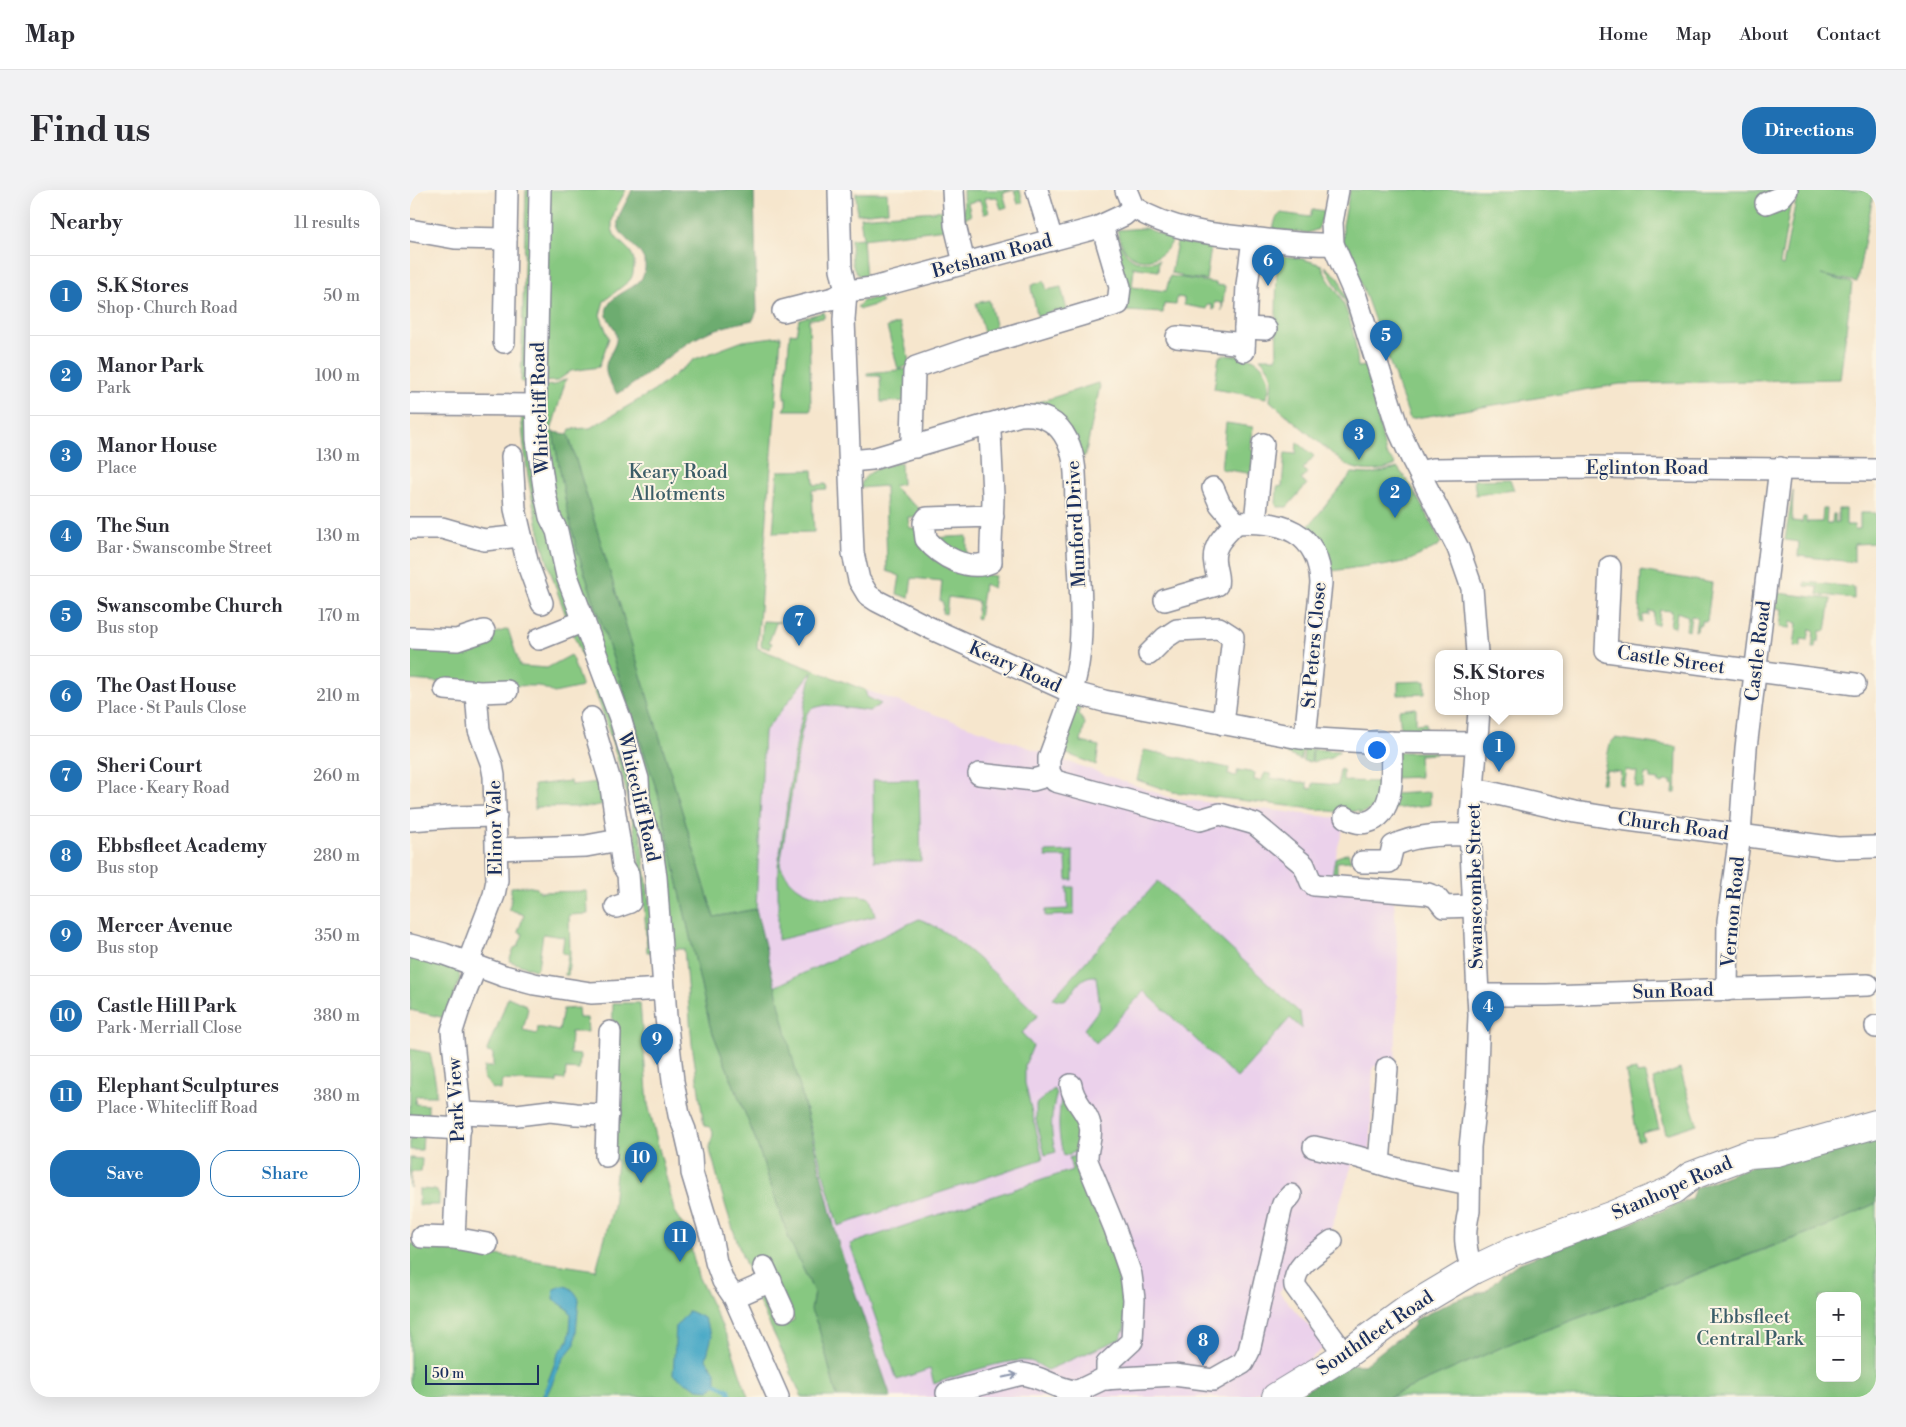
<!DOCTYPE html>
<meta charset="utf-8">
<style>
body{margin:0;font-family:"Libre Bodoni",serif;background:#f2f2f3;color:#2b2b33}
.controls{position:absolute;right:15px;bottom:15px;display:grid;overflow:hidden;border-radius:10px;box-shadow:0 5px 20px #0002}
.controls button{width:45px;height:45px;display:grid;place-items:center;padding:0;border:0;border-bottom:1px solid #e1e1e2;background:#fff;color:#2b2b33;font:25px sans-serif}
.scale{position:absolute;left:15px;bottom:12px;width:114px;box-sizing:border-box;padding-left:5px;border:2px solid #1b2f5e;border-top:0;font-size:14px;line-height:18px;white-space:nowrap;color:#1b2f5e;-webkit-text-stroke:4px #fcf5e5;paint-order:stroke}
.you{position:absolute;left:966px;top:559px;width:18px;height:18px;margin:-12px;border:4px solid #fff;border-radius:50%;background:#1a73e8;box-shadow:0 0 0 8px #1a73e833}
.badge{display:grid;place-items:center;width:32px;height:32px;border-radius:50%;background:#1f6fb2;color:#fff;font-size:16px;font-weight:700}
.pin{position:absolute;translate:-50% -41px;filter:drop-shadow(0 1px 2px #0008)}
.pin::after{content:'';position:absolute;top:26px;width:18px;height:15px;background:inherit;clip-path:polygon(0 0,100% 0,50% 100%)}
.popup{position:absolute;left:1025px;top:460px;width:128px;height:65px;box-sizing:border-box;display:grid;place-content:center;border-radius:10px;background:#fff;filter:drop-shadow(0 1px 4px #0005);font-size:16px;white-space:nowrap;color:#7c7c81}
.popup b{font-size:19px;color:#2b2b33}
.popup::after{content:'';position:absolute;left:50%;top:100%;margin-left:-10px;border:10px solid transparent;border-top-color:#fff}
.list{margin:0;padding:0;list-style:none}
h2{display:flex;justify-content:space-between;align-items:center;height:65px;margin:0;padding:0 20px;font-size:21px}
h2 small{font-size:16px;font-weight:400;color:#7c7c81}
.list li{display:grid;grid-template-columns:32px 1fr auto;gap:15px;align-items:center;box-sizing:border-box;height:80px;padding:0 20px;border-top:1px solid #e1e1e2}
.list b{display:block;font-size:19px;white-space:nowrap}
.list p{margin:0;font-size:16px;white-space:nowrap;color:#7c7c81}
.list em{font-size:16px;font-style:normal;color:#7c7c81}
.actions{display:flex;gap:10px;padding:15px 20px}
.actions a{flex:1;padding:11px 0;border:1px solid #1f6fb2;border-radius:20px;text-align:center;font-size:18px;color:#1f6fb2}
.actions .main{background:#1f6fb2;color:#fff}
.map{position:relative;flex:none;width:1466px;height:1207px;overflow:hidden;border-radius:20px}
header{display:flex;align-items:center;gap:30px;box-sizing:border-box;height:70px;padding:0 25px;background:#fff;border-bottom:1px solid #e1e1e2}
header strong{font-size:24px}
nav{display:flex;gap:28px;margin-inline-start:auto;font-size:18px}
.intro{display:flex;align-items:center;justify-content:space-between;box-sizing:border-box;height:120px;padding:0 30px}
h1{margin:0;font-size:35px}
.button{padding:12px 22px;border-radius:20px;background:#1f6fb2;color:#fff;font-size:18px;font-weight:700}
main{display:flex;gap:30px;padding:0 30px}
aside{flex:1;background:#fff;border-radius:20px;box-shadow:0 5px 20px #0002}
.map>svg:first-child{display:block}
</style>
<header>
<strong>Map</strong>
<nav><a>Home</a><a>Map</a><a>About</a><a>Contact</a></nav>
</header>
<div class="intro"><h1>Find us</h1><a class="button">Directions</a></div>
<main>
<aside>
<h2>Nearby<small>11 results</small></h2>
<ul class="list">
<li><span class="badge">1</span><div><b>S.K Stores</b><p>Shop · Church Road</p></div><em>50 m</em></li>
<li><span class="badge">2</span><div><b>Manor Park</b><p>Park</p></div><em>100 m</em></li>
<li><span class="badge">3</span><div><b>Manor House</b><p>Place</p></div><em>130 m</em></li>
<li><span class="badge">4</span><div><b>The Sun</b><p>Bar · Swanscombe Street</p></div><em>130 m</em></li>
<li><span class="badge">5</span><div><b>Swanscombe Church</b><p>Bus stop</p></div><em>170 m</em></li>
<li><span class="badge">6</span><div><b>The Oast House</b><p>Place · St Pauls Close</p></div><em>210 m</em></li>
<li><span class="badge">7</span><div><b>Sheri Court</b><p>Place · Keary Road</p></div><em>260 m</em></li>
<li><span class="badge">8</span><div><b>Ebbsfleet Academy</b><p>Bus stop</p></div><em>280 m</em></li>
<li><span class="badge">9</span><div><b>Mercer Avenue</b><p>Bus stop</p></div><em>350 m</em></li>
<li><span class="badge">10</span><div><b>Castle Hill Park</b><p>Park · Merriall Close</p></div><em>380 m</em></li>
<li><span class="badge">11</span><div><b>Elephant Sculptures</b><p>Place · Whitecliff Road</p></div><em>380 m</em></li>
</ul>
<div class="actions"><a class="main">Save</a><a>Share</a></div>
</aside>
<div class="map">
<svg width="1466" height="1207" viewBox="0 0 1466 1207">
<rect width="100%" height="100%" fill="#fcf5e5"/>
<filter id="ink" filterUnits="userSpaceOnUse"><feTurbulence type="fractalNoise" baseFrequency=".02" numOctaves="2"/><feDisplacementMap in="SourceGraphic" scale="10" xChannelSelector="R" yChannelSelector="G"/><feConvolveMatrix kernelMatrix="1 2 1 2 8 2 1 2 1" color-interpolation-filters="sRGB"/></filter>
<filter id="wash" filterUnits="userSpaceOnUse"><feTurbulence type="fractalNoise" baseFrequency=".0096" numOctaves="4" result="noise"/><feDisplacementMap in="SourceGraphic" scale="20" xChannelSelector="R" yChannelSelector="G"/><feGaussianBlur stdDeviation="1.12" result="paint"/><feColorMatrix in="noise" values="0 0 0 0 0 0 0 0 0 0 0 0 0 0 0 0 0 1.4 0 .05"/><feComposite in="paint" operator="in"/></filter>
<g filter="url(#wash)">
<rect width="100%" height="100%" fill="#f6e6cd"/>
<path fill="#ebd1eb" d="M402,481L761,608L936,629L927,660L921,693L984,711L988,768L985,877L963,876L960,962L942,975L919,1045L869,1102L916,1156L870,1193L836,1207H481L429,1056L356,771L346,719L354,542Z"/>
<g fill="#87c881" stroke="#517c70" fill-rule="evenodd">
<path d="M116,0H123L120,192H111Z"/>
<path d="M138,0H216C210,11 201,24 202,37C204,55 226,56 224,76C223,82 223,87 219,91L194,111L190,125L199,148L189,177L161,181L147,191L132,192Z"/>
<path d="M553,0H610L613,13L608,14L604,0L593,3L597,17L591,19L587,7L575,8L579,23L574,24L570,10L558,13L561,26L555,28L560,48L558,49L554,30Z"/>
<path d="M940,0H1383L1370,75L1373,76L1388,0H1464L1447,92L1411,85L1442,93L1430,189L1210,194L1000,229L953,98L933,50V35Z"/>
<path d="M446,3H477L478,21L447,24Z"/>
<path d="M902,19L915,21L908,39L898,43L863,39L866,28L871,23L900,27Z"/>
<path d="M538,20L536,39L453,49L456,88C438,85 442,63 441,49L453,48L450,27Z"/>
<path d="M735,38L763,49C756,68 731,78 716,61C711,55 709,47 707,40Z"/>
<path d="M704,41C713,63 722,78 749,70L748,81L722,77L724,79L722,97L756,101L760,86L806,93V95L815,96L812,121V113L805,112L804,120L802,119V115H797L796,119L774,115V108L767,107L766,115L754,114L753,123L716,121Z"/>
<path d="M767,52L821,59V61L801,58L796,90L771,87V85L761,83Z"/>
<path d="M867,65L893,69L912,75C914,87 926,98 931,109C942,130 946,153 948,177L956,176L976,264L986,275C968,283 946,283 931,271L860,211C861,191 867,186 850,168H867L866,127Z"/>
<path d="M915,76L929,88L947,142L935,111Z"/>
<path d="M634,91L637,100L651,97L658,124L649,126L646,120L639,123L641,129H628L621,98L622,95Z"/>
<path d="M469,107L472,113L451,119L447,117L453,111Z"/>
<path d="M579,110L588,147L576,150L566,113Z"/>
<path d="M414,122V128L399,129L401,220H373L376,215V208H374L380,143L386,144L389,129Z"/>
<path d="M490,133L500,175L488,179L477,137Z"/>
<path d="M371,146L347,458L455,500L457,507L471,514L459,521L416,515L403,518L397,523L391,544L370,675C382,700 400,708 428,707C439,706 449,704 460,708L465,726L368,750V676L387,550L402,482L354,542L346,719L304,727L158,244L160,239L180,238L244,201L285,169L333,151Z"/>
<path d="M813,165C831,166 849,165 857,185C860,193 860,200 856,208L804,199L809,167Z"/>
<path d="M498,179L500,211L471,212L470,186H457V183Z"/>
<path d="M156,189L141,241L143,242L157,319L167,360L248,604L300,836L345,948L379,1049L404,1102L402,1115L404,1127L409,1139L427,1207H392L380,1181L381,1180L345,1104L352,1101L363,1109L354,1114L366,1138L384,1130L373,1106L352,1084L343,1093C327,1054 314,1014 304,974C303,969 300,963 300,958C299,950 307,945 300,937L294,936L282,854L274,759H260V728L255,678L237,629L141,297L132,196L144,195Z"/>
<path d="M688,193L690,196L675,266L673,267L623,214Z"/>
<path d="M111,222L118,227L165,431L159,433C131,363 116,297 111,222Z"/>
<path d="M816,233L843,237L841,258L845,263L844,284L811,279Z"/>
<path d="M887,252L904,266L893,279L897,283L891,290L897,294L877,317H868L866,315L867,297L872,296L875,263L886,264Z"/>
<path d="M491,272L492,294L483,296L494,307L510,319V327H498L499,338H511L565,383L585,386L583,398L574,394L569,429L566,428L568,411L538,407L536,424L532,423L533,412L530,411L532,391L502,388L499,408L487,404L490,386L477,381L475,296L450,298C454,279 475,277 491,272Z"/>
<path d="M988,278L1003,299L1031,352L1028,356L998,371L973,376L965,375L922,381L916,360L898,337L942,283L961,284Z"/>
<path d="M403,280L404,295L416,294L417,299L402,300L404,342L363,343L368,281Z"/>
<path d="M1100,289L1104,300L1066,305L1064,290Z"/>
<path d="M1383,300L1382,331L1392,332L1393,327H1396V332H1412L1413,319H1417L1416,333H1422L1423,324H1425V333H1428V319H1436V335H1444V339H1450V323H1466V353L1444,354V372L1388,366L1389,352L1375,350Z"/>
<path d="M557,346V370L522,348Z"/>
<path d="M1231,381L1302,393L1297,431H1291V435H1288L1287,441H1285L1287,427L1281,426L1279,441L1276,440L1278,426L1267,422L1265,437L1260,436L1262,421L1250,420L1248,435L1243,434L1244,422L1239,421V425H1233L1232,432L1229,431Z"/>
<path d="M1395,392L1444,397V409L1407,404L1408,397L1395,396Z"/>
<path d="M1368,403L1421,409L1416,441H1410L1409,451H1406L1405,458H1402L1404,440L1400,439L1398,450L1391,449V457L1384,456L1387,433L1381,432L1380,438L1370,437L1372,419L1366,418Z"/>
<path d="M353,431L370,432L366,433L359,452L362,453L360,459L351,456Z"/>
<path d="M168,437L182,469L227,618L246,762H237C234,689 224,617 201,548C190,511 175,476 162,440Z"/>
<path d="M98,439L110,476L137,478L161,465L172,497L144,503L129,496L65,495L0,490V456L77,446Z"/>
<path d="M1015,491V504L988,505V492Z"/>
<path d="M663,515L671,516L668,524L675,533L671,552L689,556L686,575L647,560Z"/>
<path d="M1006,518V534L1016,533V542H991L989,520Z"/>
<path d="M1205,548L1267,557L1266,603H1263L1264,595L1261,594L1262,591H1254L1253,594L1249,593V590L1240,589V584H1235L1233,598L1225,597L1227,582L1216,580L1213,595L1209,594L1211,582L1196,580L1194,593H1191L1200,554Z"/>
<path d="M869,556L892,558L891,570L877,564Z"/>
<path d="M894,558L902,559L901,572L893,571Z"/>
<path d="M903,559L929,561V562L921,568L903,572L902,571Z"/>
<path d="M734,560L819,578L818,585L826,586L828,580L845,583L844,590L851,591L855,583L861,584L860,588L897,593V598L902,599L903,593L928,595L930,579L933,580V591L978,592L973,615L949,624V621L928,622L763,602L727,590Z"/>
<path d="M987,562H1025L1026,564L1009,565L1010,587L984,588Z"/>
<path d="M509,589L511,671H464L463,590Z"/>
<path d="M160,591L161,595L189,592L195,614L179,617H127L125,620L124,595Z"/>
<path d="M1020,602V615L983,619L982,604Z"/>
<path d="M663,661V690H657L656,667H636L635,662Z"/>
<path d="M938,663L941,671L927,672V694L921,693L925,668Z"/>
<path d="M748,691L890,823L892,839L880,828L827,888L734,801L686,853L674,839L690,818L686,786C661,784 666,819 643,808Z"/>
<path d="M116,696L127,698L130,702L177,701L178,724L159,725L160,764L158,785H155L158,764L152,763L154,747L133,744L128,777L125,780L99,771L104,758L108,756L113,744L108,742L114,725L99,719L101,710V697Z"/>
<path d="M657,697H664V725L635,726V720L658,719Z"/>
<path d="M509,729C547,742 598,797 628,825L612,843L623,856L615,875V893L633,969L428,1036L362,798Z"/>
<path d="M0,760L46,779L49,783L50,789L35,828L0,820Z"/>
<path d="M98,807L116,815L118,818L113,841L127,844L128,837L149,841L153,819L168,818L169,828H177L178,842H161L160,864L170,865L169,880L156,879L155,890L147,889V893L92,890L91,900L83,899L73,887L74,877H83V863L77,862V860L85,840H86Z"/>
<path d="M203,813H230L238,914L265,1023L277,1042L288,1086L319,1151L338,1207H0V1054H13L186,1080L203,1017L207,970L200,969Z"/>
<path d="M0,859L20,863L26,895V906H6L5,914L18,915V930L0,929Z"/>
<path d="M1270,879L1287,934L1256,944L1243,889Z"/>
<path d="M1226,880L1227,884L1234,883L1236,886L1249,939L1232,943L1234,950L1228,951L1216,882Z"/>
<path d="M644,899L647,903C641,923 639,942 646,962L635,965L626,930V914Z"/>
<path d="M652,905L674,933L668,961L654,966C647,945 648,926 652,905Z"/>
<path d="M0,944L13,945L12,960H0Z"/>
<path d="M667,965L711,1072L715,1137L710,1149L637,1180C631,1176 624,1171 616,1171C595,1169 545,1186 524,1194L520,1179L487,1190L440,1054L662,980L659,968Z"/>
<path d="M0,968L12,969L11,982H1L0,998Z"/>
<path d="M9,999L26,1000L29,1004V1015H9Z"/>
<path d="M1466,1013V1207H979L1106,1151L1372,1053L1422,1034ZM1410,1106H1447V1188H1410Z"/>
</g>
<g fill="#6dac6f" stroke="#446e66">
<path d="M222,0H344L347,121L343,130C326,134 308,137 292,145C262,159 237,188 207,204C203,197 196,188 196,180C194,167 209,157 206,144C204,134 192,126 198,116C206,100 233,99 235,79C238,58 205,49 208,31C210,21 218,10 222,0Z"/>
<path d="M143,242L158,244L304,727L346,719L429,1056L481,1207H427L409,1139L401,1120L404,1102L379,1049L345,948L300,836L248,604L167,360L157,319Z"/>
<path d="M1466,946V1013L1422,1034L1106,1151L979,1207H885L937,1174L954,1175L1005,1135L1003,1131L1045,1110L1076,1101L1092,1085L1107,1074L1169,1050L1185,1048L1281,1009L1285,998L1342,976Z"/>
</g>
<g fill="#47a8c6" stroke="#316c92">
<path d="M152,1096C161,1096 165,1102 169,1109L165,1154L153,1169L136,1207H132L149,1162L158,1151L160,1143L161,1124L158,1119L143,1109L144,1099Z"/>
<path d="M279,1121L294,1128L302,1146L296,1169L306,1183V1194L299,1200L288,1199L263,1185L266,1136Z"/>
</g>
<g fill="none" stroke-linecap="round" stroke-linejoin="round">
<path stroke="#47a8c6" stroke-width="4.5" d="M306,1194L319,1200L320,1204"/>
</g>
</g>
<g filter="url(#ink)">
<g fill="none" stroke-linecap="round" stroke-linejoin="round">
<defs>
<g id="minor">
<path d="M130,0L126,194L127,249L135,304L140,327L147,341L157,386L210,528L228,589L229,608L234,632L240,646L246,687L256,827L263,891L269,925L275,940L281,966L282,983L301,1046L306,1072L313,1091L324,1107L368,1207"/>
<path d="M429,0L431,79L436,101L434,130L443,363L449,390L458,405L467,411L520,438L661,502L694,511L890,548L958,552L1067,553"/>
<path d="M543,0L545,35L554,73"/>
<path d="M627,0L642,50"/>
<path d="M716,0L723,17"/>
<path d="M928,0L922,32L923,54L946,107L987,236L1002,269L1048,358L1062,398L1067,463"/>
<path d="M1356,13L1371,7L1377,0"/>
<path d="M723,17C760,41 807,45 849,49C874,52 898,55 923,54"/>
<path d="M0,40L45,48L96,49"/>
<path d="M373,121L424,108L436,101L463,98L686,38L714,25L723,17"/>
<path d="M835,138L856,139"/>
<path d="M767,147L834,154"/>
<path d="M94,152L97,0"/>
<path d="M834,161L837,95L843,49"/>
<path d="M0,214L126,215"/>
<path d="M578,234L580,242C581,263 582,284 583,305C583,328 580,350 581,372C558,382 531,367 516,349L514,333L517,328L583,326"/>
<path d="M505,257L502,248L504,182L506,177L561,158L708,114L710,97L692,36"/>
<path d="M102,266L105,319L118,375L132,413"/>
<path d="M440,271L462,269L610,225C631,223 648,231 657,250C668,271 665,301 666,325C668,376 679,455 661,502"/>
<path d="M1009,282L1023,279L1177,277L1466,280"/>
<path d="M803,298L810,314L826,333C871,330 909,341 911,393L895,548"/>
<path d="M845,332L853,254"/>
<path d="M0,338H32L74,350L111,346"/>
<path d="M1200,377L1196,461L1445,494"/>
<path d="M755,410L807,395C809,389 806,382 805,375C801,356 814,346 826,333"/>
<path d="M0,448L47,450L74,441"/>
<path d="M129,449L174,431"/>
<path d="M739,464L755,448L767,440L809,438L823,447L813,534"/>
<path d="M35,499L70,502L97,501"/>
<path d="M663,503L639,568V582L645,591L790,630L810,624L845,634L894,675L901,692L904,695L1018,704L1026,707L1034,717L1063,716"/>
<path d="M181,528L200,591L213,676L218,684L220,712L206,717"/>
<path d="M569,584L623,590L640,585"/>
<path d="M1063,600L1079,602L1165,622L1203,628L1427,658L1466,657"/>
<path d="M935,627C943,632 949,634 957,632C987,625 982,575 981,552"/>
<path d="M0,630L40,627L86,626"/>
<path d="M87,659L176,656L209,650"/>
<path d="M952,672H979L983,656C1005,644 1036,644 1060,645"/>
<path d="M0,755L34,764L94,786L124,794L181,803L254,799"/>
<path d="M58,773L84,705L87,690L84,586L82,575L69,540L66,502"/>
<path d="M1317,800L1318,731L1330,645L1336,558L1370,278"/>
<path d="M1068,805H1137L1458,795"/>
<path d="M1466,836V837"/>
<path d="M661,895C663,912 677,920 680,935C683,947 676,958 677,971L705,1039L721,1085L724,1109L722,1151L697,1174V1189"/>
<path d="M50,923L107,925L140,921L166,924L198,925"/>
<path d="M0,936L50,939"/>
<path d="M904,957L948,967L995,981L1059,994"/>
<path d="M196,966L200,842"/>
<path d="M969,973L977,878"/>
<path d="M12,1047L44,1048L77,1054"/>
<path d="M44,1048L50,919L42,841L49,819L66,776"/>
<path d="M922,1051C908,1062 882,1076 885,1096L935,1165"/>
<path d="M354,1077L374,1121"/>
<path d="M1063,1080C1054,1060 1054,1042 1059,1021L1060,957L1066,901L1069,825L1060,640L1069,521"/>
<path d="M324,1107L361,1091"/>
<path d="M668,1201L693,1189L764,1185L803,1190L833,1173L839,1161L871,1020L873,1014L881,1005"/>
<path d="M537,1203L612,1184C632,1186 648,1201 668,1201L670,1207"/>
</g>
<path id="major" d="M866,1207L935,1165L1001,1117L1063,1080L1101,1062L1203,1025L1265,999L1281,986L1339,964L1367,962L1466,934"/>
</defs>
<use href="#minor" stroke="#888a96" stroke-width="24"/>
<use href="#major" stroke="#888a96" stroke-width="30"/>
<use href="#minor" stroke="#fff" stroke-width="21"/>
<use href="#major" stroke="#fff" stroke-width="28"/>
</g>
<defs><path id="oneway-shaft" d="M-6 0H5M1.5-3L5.5 0L1.5 3" fill="none" stroke-width="1.6" stroke-linecap="round" stroke-linejoin="round" transform="scale(1.25)"/></defs>
<use stroke="#8d97ae" href="#oneway-shaft" transform="translate(600 1186) rotate(-12)"/>
</g>
<g text-anchor="middle" dominant-baseline="central" stroke-width="4" stroke-linejoin="round" paint-order="stroke">
<g font-size="19" fill="#1b2f5e" stroke="#fcf5e5">
<text transform="translate(582 66) rotate(-15)">Betsham Road</text>
<text transform="translate(130 218) rotate(-92)">Whitecliff Road</text>
<text x="1237" y="278">Eglinton Road</text>
<text transform="translate(666 334) rotate(-93)">Munford Drive</text>
<text transform="translate(904 455) rotate(-85)">St Peters Close</text>
<text transform="translate(1348 461) rotate(-83)">Castle Road</text>
<text transform="translate(1261 470) rotate(8)">Castle Street</text>
<text transform="translate(605 477) rotate(24)">Keary Road</text>
<text transform="translate(229 607) rotate(77)">Whitecliff Road</text>
<text transform="translate(1263 636) rotate(8)">Church Road</text>
<text transform="translate(85 638) rotate(-91)">Elinor Vale</text>
<text transform="translate(1065 696) rotate(-91)">Swanscombe Street</text>
<text transform="translate(1323 722) rotate(-85)">Vernon Road</text>
<text transform="translate(1263 801) rotate(-2)">Sun Road</text>
<text transform="translate(46 910) rotate(-93)">Park View</text>
<text transform="translate(1262 998) rotate(-24)">Stanhope Road</text>
<text transform="translate(965 1143) rotate(-34)">Southfleet Road</text>
</g>
<g font-size="19" fill="#3b5d68" stroke="#fcf5e5">
<text x="268" y="282">Keary Road<tspan x="268" dy="22">Allotments</tspan></text>
<text x="1340" y="1127">Ebbsfleet<tspan x="1340" dy="22">Central Park</tspan></text>
</g>
</g>
</svg>
<div class="controls">
<button>+</button>
<button>−</button>
</div>
<div class="scale">50 m</div>
<div class="you"></div>
<div class="pin badge" style="left:1089px;top:582px">1</div>
<div class="popup"><b>S.K Stores</b>Shop</div>
<div class="pin badge" style="left:985px;top:328px">2</div>
<div class="pin badge" style="left:949px;top:270px">3</div>
<div class="pin badge" style="left:1078px;top:842px">4</div>
<div class="pin badge" style="left:976px;top:171px">5</div>
<div class="pin badge" style="left:858px;top:96px">6</div>
<div class="pin badge" style="left:389px;top:456px">7</div>
<div class="pin badge" style="left:793px;top:1176px">8</div>
<div class="pin badge" style="left:247px;top:875px">9</div>
<div class="pin badge" style="left:231px;top:993px">10</div>
<div class="pin badge" style="left:270px;top:1072px">11</div>
</div>
</main>
